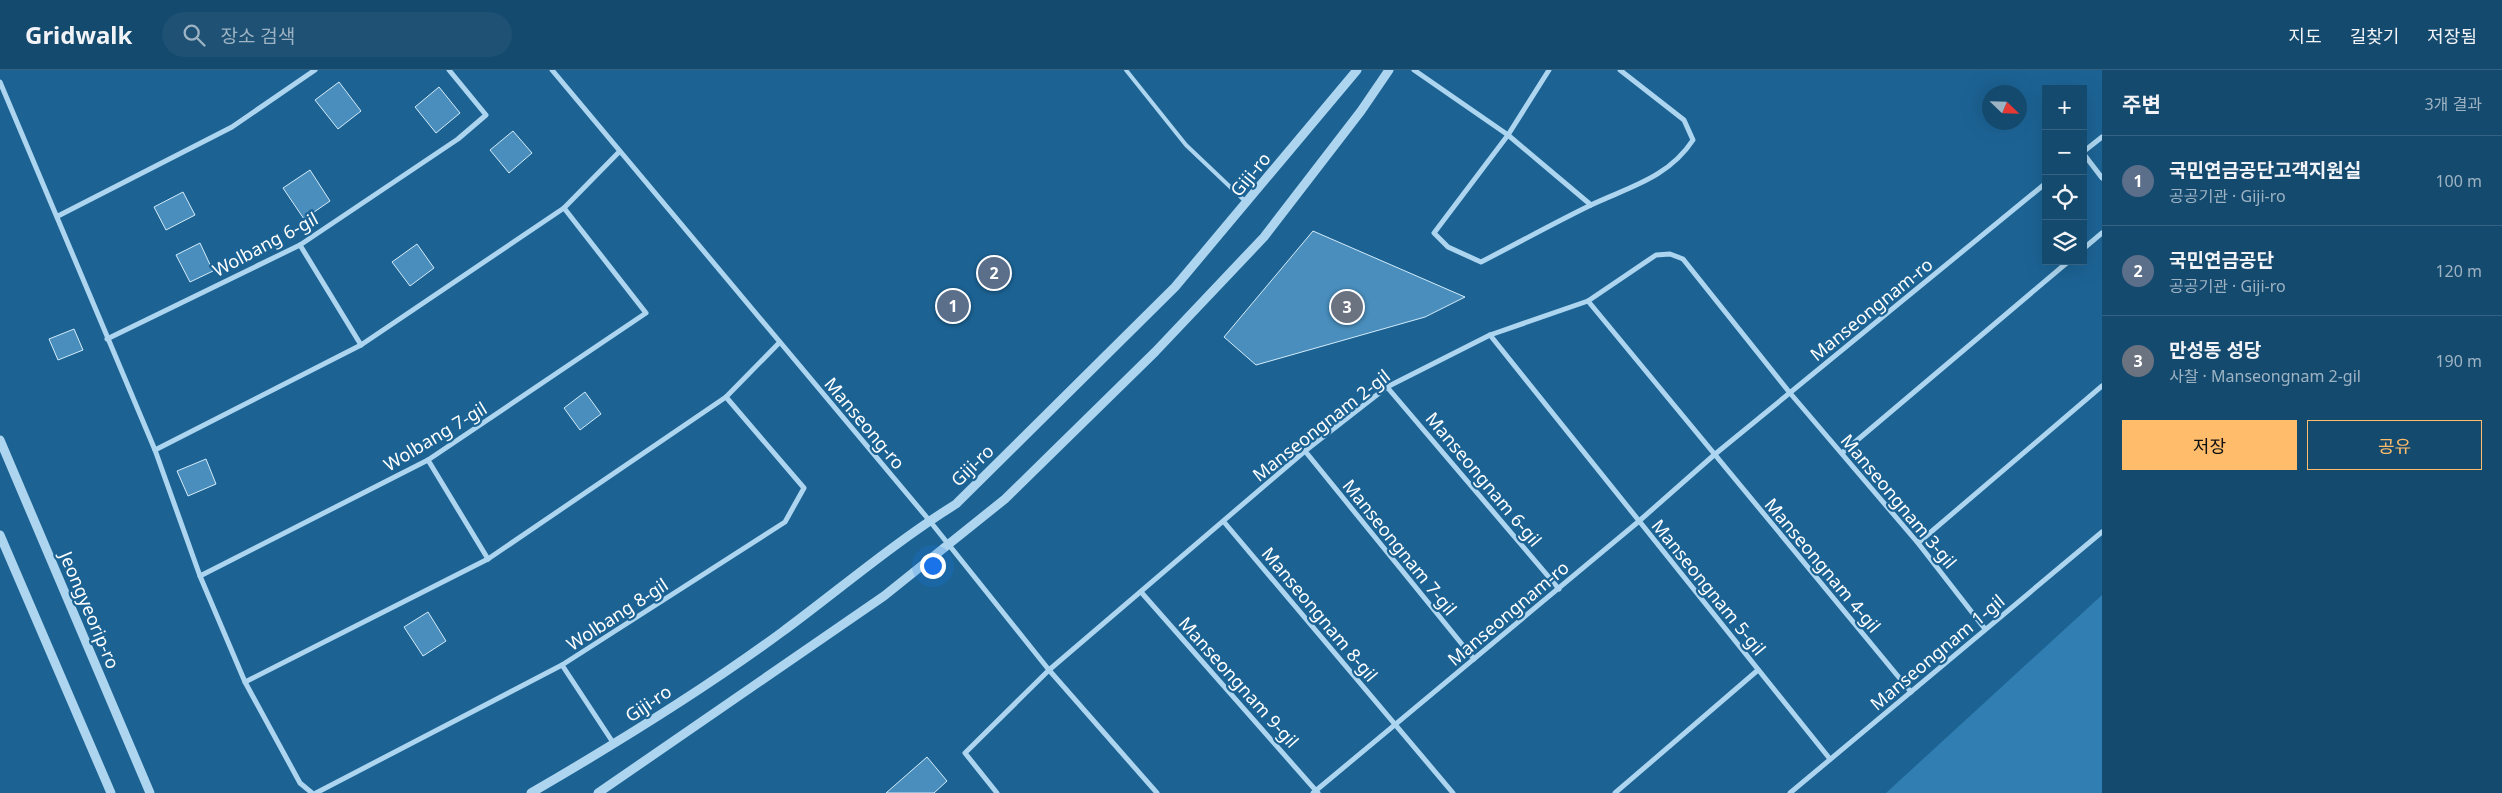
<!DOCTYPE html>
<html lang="ko">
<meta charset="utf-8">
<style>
body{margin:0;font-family:"Noto Sans","Noto Sans KR",sans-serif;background:#1e5174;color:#f1f3f6}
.controls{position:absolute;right:15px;top:15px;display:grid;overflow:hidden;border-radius:0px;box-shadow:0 5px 20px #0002}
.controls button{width:45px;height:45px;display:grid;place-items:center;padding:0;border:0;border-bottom:1px solid #346282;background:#154a6f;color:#f1f3f6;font:25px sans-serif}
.compass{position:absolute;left:1982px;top:15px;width:45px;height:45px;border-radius:50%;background:#154a6f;box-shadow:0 5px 20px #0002;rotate:113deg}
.you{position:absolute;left:932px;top:495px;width:18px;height:18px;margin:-12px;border:4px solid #fff;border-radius:50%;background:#1a73e8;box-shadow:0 0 0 8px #1a73e833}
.badge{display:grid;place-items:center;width:32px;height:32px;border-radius:50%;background:#ffbd6b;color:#fff;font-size:16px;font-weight:700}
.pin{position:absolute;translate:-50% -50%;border:2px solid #fff;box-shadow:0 1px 5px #0006}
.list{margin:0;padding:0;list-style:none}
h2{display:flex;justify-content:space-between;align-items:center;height:65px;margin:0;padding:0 20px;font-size:21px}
h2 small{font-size:16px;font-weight:400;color:#9db3c3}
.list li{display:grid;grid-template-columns:32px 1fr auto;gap:15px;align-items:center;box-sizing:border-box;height:90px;padding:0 20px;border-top:1px solid #346282}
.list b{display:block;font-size:19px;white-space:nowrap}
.list p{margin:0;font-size:16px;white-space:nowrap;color:#9db3c3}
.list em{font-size:16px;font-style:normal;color:#9db3c3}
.actions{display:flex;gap:10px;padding:15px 20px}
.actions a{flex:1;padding:11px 0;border:1px solid #ffbd6b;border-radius:0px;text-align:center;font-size:18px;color:#ffbd6b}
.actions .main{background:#ffbd6b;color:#111}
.icon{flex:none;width:28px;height:28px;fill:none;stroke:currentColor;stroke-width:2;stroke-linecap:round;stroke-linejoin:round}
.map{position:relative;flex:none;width:2102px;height:723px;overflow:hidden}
header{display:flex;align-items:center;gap:30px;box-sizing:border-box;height:70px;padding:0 25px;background:#154a6f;border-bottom:1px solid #346282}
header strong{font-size:24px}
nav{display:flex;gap:28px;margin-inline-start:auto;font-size:18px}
.search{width:350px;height:45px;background:#1e5174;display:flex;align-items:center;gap:12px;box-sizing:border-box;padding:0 18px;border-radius:28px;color:#9db3c3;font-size:19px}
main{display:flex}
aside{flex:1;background:#154a6f}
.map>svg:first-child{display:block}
</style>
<header>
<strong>Gridwalk</strong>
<div class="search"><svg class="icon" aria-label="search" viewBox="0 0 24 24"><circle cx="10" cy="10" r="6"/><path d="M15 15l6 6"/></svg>장소 검색</div>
<nav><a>지도</a><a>길찾기</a><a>저장됨</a></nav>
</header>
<main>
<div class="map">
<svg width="2102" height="723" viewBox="0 0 2102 723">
<rect width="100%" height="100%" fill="#1c6394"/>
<path fill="#307eb2" d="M2102,525V723H1886Z"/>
<g fill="#498ebd" stroke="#d4ecfb">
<path d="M339,12L361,41L338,59L315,30Z"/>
<path d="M439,17L460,43L436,63L415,37Z"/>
<path d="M513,61L532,83L509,103L490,80Z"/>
<path d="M310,100L330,131L304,149L283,118Z"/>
<path d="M183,122L195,145L166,160L154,137Z"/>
<path d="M1313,161L1465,227L1425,247L1256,295L1224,267Z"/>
<path d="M200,173L213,201L190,212L176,185Z"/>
<path d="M417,174L434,198L410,216L392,192Z"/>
<path d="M74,259L83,280L58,290L49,269Z"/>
<path d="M585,322L601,344L580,360L564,338Z"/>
<path d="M206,389L216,414L188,426L177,401Z"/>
<path d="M428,542L446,571L423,586L404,557Z"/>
<path d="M927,687L947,711L934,723H886Z"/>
</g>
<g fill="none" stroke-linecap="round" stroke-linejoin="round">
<path stroke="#add5ef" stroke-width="4" d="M1126,0L1186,75L1245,131"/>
<g stroke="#add5ef" stroke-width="5">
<path d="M552,0L929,450L1049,600L1157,723"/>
<path d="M1414,0L1508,65L1591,135"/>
<path d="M1549,0L1508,65L1434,163L1448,177L1481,192C1518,173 1554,153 1591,135C1629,117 1668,108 1693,70L1684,50L1620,0"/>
<path d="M0,12L155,380L200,506L245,612L300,713L312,723"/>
<path d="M2083,82L2102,67"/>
<path d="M2083,83L2102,108"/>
<path d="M58,146L232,57L315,0"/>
<path d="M300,175L361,275"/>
<path d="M2083,179L2102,163"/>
<path d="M1588,231L1911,622"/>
<path d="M1490,265L1830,689"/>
<path d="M107,269L300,175L458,69L486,45L449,0"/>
<path d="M1387,317L1559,519"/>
<path d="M155,380L361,275L564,138L619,82"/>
<path d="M1305,381L1474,589"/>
<path d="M1842,383L2069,191"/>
<path d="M428,390L488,489"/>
<path d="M1224,452L1453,723"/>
<path d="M1918,473L2102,316"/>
<path d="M200,506L428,390L646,243L564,138"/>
<path d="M1141,522L1318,723"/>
<path d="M562,595L614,674"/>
<path d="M245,612L488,489L726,327L779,273"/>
<path d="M316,723L562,595L785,452L804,418L726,327"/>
<path d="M997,723L965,683L1049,600L1305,381L1387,317L1490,265L1588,231L1656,185L1670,184L1683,189L1790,323L1918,473L1985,559"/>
<path d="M1313,723L1638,452L1714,385L2046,113"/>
<path d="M1615,723L1758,600"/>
<path d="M1790,723L2102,462"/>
</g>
<g stroke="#add5ef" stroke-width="9">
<path d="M0,370L150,723"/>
<path d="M0,465L111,723"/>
<path d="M531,723C617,673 702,621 782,562C840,519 895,472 956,434L1175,217L1357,0"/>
<path d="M598,723L884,526L1005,429L1155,282L1264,167L1361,41L1389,0"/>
</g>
</g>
<g text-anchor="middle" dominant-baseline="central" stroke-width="4.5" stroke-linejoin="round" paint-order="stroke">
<g font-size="18" fill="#fff" stroke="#1c6394">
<text transform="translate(1250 104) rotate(-50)">Giji-ro</text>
<text transform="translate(265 174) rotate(-28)">Wolbang 6-gil</text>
<text transform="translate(1871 239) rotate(-39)">Manseongnam-ro</text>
<text transform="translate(865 353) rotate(50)">Manseong-ro</text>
<text transform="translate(1321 355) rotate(-38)">Manseongnam 2-gil</text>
<text transform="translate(435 366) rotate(-31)">Wolbang 7-gil</text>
<text transform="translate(972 395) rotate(-44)">Giji-ro</text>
<text transform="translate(1484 409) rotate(50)">Manseongnam 6-gil</text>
<text transform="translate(1899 431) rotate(50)">Manseongnam 3-gil</text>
<text transform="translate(1400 477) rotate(51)">Manseongnam 7-gil</text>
<text transform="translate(1823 495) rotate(50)">Manseongnam 4-gil</text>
<text transform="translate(1709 517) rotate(51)">Manseongnam 5-gil</text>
<text transform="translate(90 540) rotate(67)">Jeongyeorip-ro</text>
<text transform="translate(1508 543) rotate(-40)">Manseongnam-ro</text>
<text transform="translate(617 544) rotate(-33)">Wolbang 8-gil</text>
<text transform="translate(1320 544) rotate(50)">Manseongnam 8-gil</text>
<text transform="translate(1937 582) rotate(-40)">Manseongnam 1-gil</text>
<text transform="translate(1239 612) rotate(48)">Manseongnam 9-gil</text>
<text transform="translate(648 633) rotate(-34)">Giji-ro</text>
</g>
</g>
</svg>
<div class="controls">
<button>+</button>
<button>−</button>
<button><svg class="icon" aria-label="locate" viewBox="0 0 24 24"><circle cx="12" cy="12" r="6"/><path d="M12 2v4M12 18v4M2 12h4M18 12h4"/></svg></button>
<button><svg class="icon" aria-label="layers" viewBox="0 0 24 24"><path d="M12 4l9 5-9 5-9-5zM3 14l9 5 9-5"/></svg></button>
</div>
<svg class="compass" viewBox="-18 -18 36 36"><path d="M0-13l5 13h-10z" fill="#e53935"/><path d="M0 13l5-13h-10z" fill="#9db3c3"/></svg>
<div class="you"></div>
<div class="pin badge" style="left:953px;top:236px;background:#5c6f8a">1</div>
<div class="pin badge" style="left:994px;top:203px;background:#5c6f8a">2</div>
<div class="pin badge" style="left:1347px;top:237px;background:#6b7280">3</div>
</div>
<aside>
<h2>주변<small>3개 결과</small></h2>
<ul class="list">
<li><span class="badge" style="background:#5c6f8a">1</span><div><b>국민연금공단고객지원실</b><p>공공기관 · Giji-ro</p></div><em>100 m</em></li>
<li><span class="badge" style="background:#5c6f8a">2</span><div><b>국민연금공단</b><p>공공기관 · Giji-ro</p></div><em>120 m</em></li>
<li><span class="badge" style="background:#6b7280">3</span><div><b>만성동 성당</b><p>사찰 · Manseongnam 2-gil</p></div><em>190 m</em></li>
</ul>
<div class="actions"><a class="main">저장</a><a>공유</a></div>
</aside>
</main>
